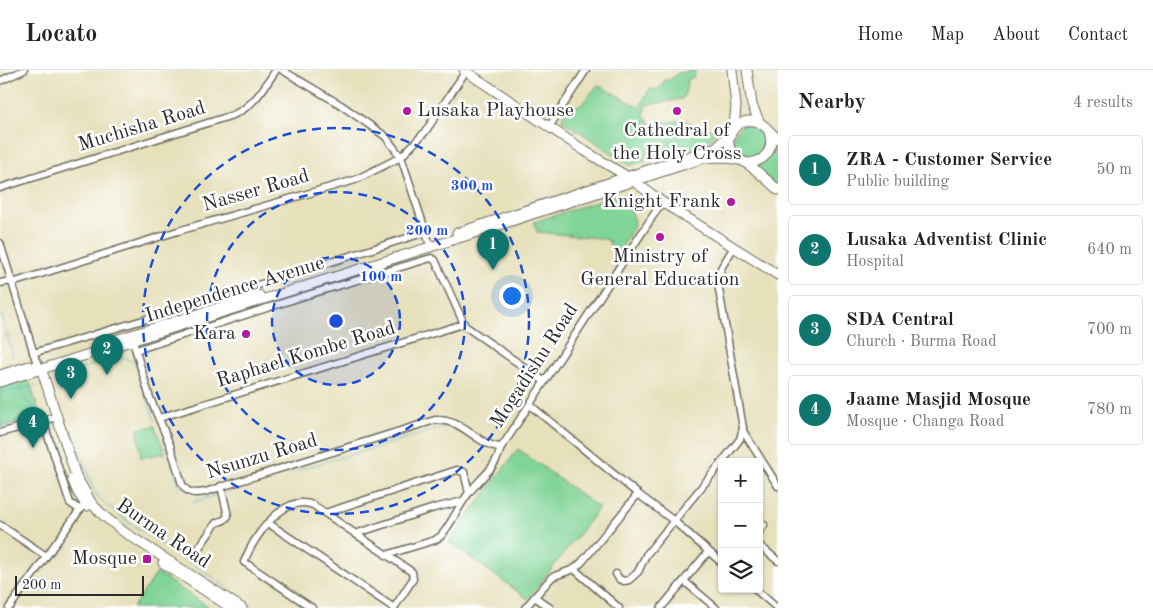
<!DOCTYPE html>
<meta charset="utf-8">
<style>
body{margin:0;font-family:"Old Standard TT",serif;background:#f2f2f2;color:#222}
.controls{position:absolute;right:15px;bottom:15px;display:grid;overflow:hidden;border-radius:5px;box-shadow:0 1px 4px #0004}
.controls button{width:45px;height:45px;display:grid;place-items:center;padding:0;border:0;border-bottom:1px solid #e0e0e0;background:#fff;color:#222;font:25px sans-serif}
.scale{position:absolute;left:15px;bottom:12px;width:129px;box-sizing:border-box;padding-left:5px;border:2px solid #2b2b2b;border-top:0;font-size:14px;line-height:18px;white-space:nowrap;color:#2b2b2b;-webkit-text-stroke:4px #fff;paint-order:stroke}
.you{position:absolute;left:511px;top:225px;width:18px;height:18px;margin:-12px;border:4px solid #fff;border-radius:50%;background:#1a73e8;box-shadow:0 0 0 8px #1a73e833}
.badge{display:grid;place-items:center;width:32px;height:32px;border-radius:50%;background:#0f766e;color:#fff;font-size:16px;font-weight:700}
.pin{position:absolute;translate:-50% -41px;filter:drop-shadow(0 1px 2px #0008)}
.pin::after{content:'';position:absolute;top:26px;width:18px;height:15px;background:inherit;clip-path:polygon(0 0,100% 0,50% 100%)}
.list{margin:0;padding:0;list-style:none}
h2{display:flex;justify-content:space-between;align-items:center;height:65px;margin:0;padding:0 20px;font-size:21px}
h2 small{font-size:16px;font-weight:400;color:#767676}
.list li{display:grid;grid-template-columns:32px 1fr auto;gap:15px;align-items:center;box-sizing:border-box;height:70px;margin:0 10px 10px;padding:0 10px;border:1px solid #e0e0e0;border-radius:5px}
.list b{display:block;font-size:19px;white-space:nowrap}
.list p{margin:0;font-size:16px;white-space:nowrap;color:#767676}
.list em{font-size:16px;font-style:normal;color:#767676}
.icon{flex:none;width:28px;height:28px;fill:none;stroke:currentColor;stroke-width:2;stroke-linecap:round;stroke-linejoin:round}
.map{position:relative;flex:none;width:778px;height:538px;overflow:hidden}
header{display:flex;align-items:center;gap:30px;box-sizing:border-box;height:70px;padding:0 25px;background:#fff;border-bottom:1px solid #e0e0e0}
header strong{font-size:24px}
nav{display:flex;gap:28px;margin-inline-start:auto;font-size:18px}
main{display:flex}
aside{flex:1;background:#fff}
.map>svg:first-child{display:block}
</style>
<header>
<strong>Locato</strong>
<nav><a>Home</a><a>Map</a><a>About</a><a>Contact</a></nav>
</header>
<main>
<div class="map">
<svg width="778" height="538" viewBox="0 0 778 538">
<rect width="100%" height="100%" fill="#fff"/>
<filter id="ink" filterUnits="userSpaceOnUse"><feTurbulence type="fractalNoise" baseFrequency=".02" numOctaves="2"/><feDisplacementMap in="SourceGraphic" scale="10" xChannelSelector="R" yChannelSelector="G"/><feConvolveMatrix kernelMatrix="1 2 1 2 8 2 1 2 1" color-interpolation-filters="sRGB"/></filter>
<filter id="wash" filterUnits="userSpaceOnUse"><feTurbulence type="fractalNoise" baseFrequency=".0096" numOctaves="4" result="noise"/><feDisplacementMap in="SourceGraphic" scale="20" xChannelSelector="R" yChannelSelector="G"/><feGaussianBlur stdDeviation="1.12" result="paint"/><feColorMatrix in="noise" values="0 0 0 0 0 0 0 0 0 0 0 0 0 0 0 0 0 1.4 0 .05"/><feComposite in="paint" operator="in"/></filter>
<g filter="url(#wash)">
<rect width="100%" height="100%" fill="#e6e0bb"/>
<g fill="#81d497" stroke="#568061">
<path d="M695,0L694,7L687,10L686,21L682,29L646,35L644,46L651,54L685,50L700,59L717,60L705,75L630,95L563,51L562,48C566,38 571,36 581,35L598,15L639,37L650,19L658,20L665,10H670L678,3Z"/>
<path d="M744,52L764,58L768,74C760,88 754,91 738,87L730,71Z"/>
<path d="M775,67L778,70V117L753,96C768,92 775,84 775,67Z"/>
<path d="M620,124L627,129L635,151L634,156L615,189L608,170L598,168L537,162L534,152Z"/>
<path d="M28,307L40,344L0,357V316Z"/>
<path d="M155,356L165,383L141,388L138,359Z"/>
<path d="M518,379L599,438L528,529L449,472Z"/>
<path d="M157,503L210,538H132Z"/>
</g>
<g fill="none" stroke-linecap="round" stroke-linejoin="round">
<g stroke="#46b1c4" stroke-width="1">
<path d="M0,240L13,286"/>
<path d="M51,309L113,288H125L135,293L140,308"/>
<path d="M141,312L155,351"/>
<path d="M21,317C26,333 28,334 42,343"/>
<path d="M0,323L37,316"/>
<path d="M65,355L72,360L94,421L102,431L127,451L214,508L254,538"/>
<path d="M0,358L39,346L41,344"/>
<path d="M164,370L170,388"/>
<path d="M172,394L180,420"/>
<path d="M274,407L445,357"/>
<path d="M246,416L269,409"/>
<path d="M227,422L240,418"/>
<path d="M193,432L220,424"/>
</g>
</g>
</g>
<g filter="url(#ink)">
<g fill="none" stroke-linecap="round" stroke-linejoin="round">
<defs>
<g id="minor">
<path d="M282,0L341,35L385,66L401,87L429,172"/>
<path d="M0,11L24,0"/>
<path d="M549,57L586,0"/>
<path d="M0,118L233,45C254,36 264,18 276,0"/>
<path d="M0,173L37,294"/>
<path d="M0,213L12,211"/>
<path d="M12,213L178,161L355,110L401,87L425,62L466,1"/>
<path d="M132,268L150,328L170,375L182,414C187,424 195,424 205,422L435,350C463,348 477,376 501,377"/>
<path d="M136,280L304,226L431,188L435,190L465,256L544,311"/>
<path d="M33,283L223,226L426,162"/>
<path d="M530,335L638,424L674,451L722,493"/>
<path d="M159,348L463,254"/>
<path d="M43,351L70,433L80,440"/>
<path d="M743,361L778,416"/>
<path d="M0,363L56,347"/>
<path d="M501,377L505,372L662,132"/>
<path d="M722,392L740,369L743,358L718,214L721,198L734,177"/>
<path d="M325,443L457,400L464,402L469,423"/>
<path d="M268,453L394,538"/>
<path d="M0,455L46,486"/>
<path d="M759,462L764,455"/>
<path d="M355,464L434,438L463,431"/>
<path d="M759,475L778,491"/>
<path d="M194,485L216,453L224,450L228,446L221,416"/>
<path d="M386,485L435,470L441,466C452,453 458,437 468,424C480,408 496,399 501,377"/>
<path d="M574,499L619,538"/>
<path d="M616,504L619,509L624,511L629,510L638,502L646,485L722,392"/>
<path d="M684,511L716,538"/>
<path d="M755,519L777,538"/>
<path d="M535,527L550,538"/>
<path d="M9,538L87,430"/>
<path d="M312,538L244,492C253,469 282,423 313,435L412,502L413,509L394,538"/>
<path d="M525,538L552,507L574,499L582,492L638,424"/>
<path d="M661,538L708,482"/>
</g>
<g id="major">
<path d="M464,0L585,81L628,107L662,132L778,205"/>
<path d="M732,0L736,36L734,58"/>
<path d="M747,0L752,35L760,53"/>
<path d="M778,69C770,63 764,52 754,51C737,48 724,66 731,81C734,88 740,89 746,93C757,100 768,111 778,120"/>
<path d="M746,93C764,93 775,80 769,62"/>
<path d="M457,163L702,82L716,77L730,64"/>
<path d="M109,272L259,225"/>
<path d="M37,294L42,301L76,406L92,434L104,446L124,462L242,538"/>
<path d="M0,305L29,296"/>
<path d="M0,312L481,161L704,88L722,87L739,90"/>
<path d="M72,409L78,423L87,436"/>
<path d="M163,493L231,538"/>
</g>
</defs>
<use href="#minor" stroke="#6c6a5d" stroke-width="9"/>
<use href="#major" stroke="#6c6a5d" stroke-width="11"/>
<use href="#minor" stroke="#fff" stroke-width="6"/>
<use href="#major" stroke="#fff" stroke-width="9"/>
</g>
</g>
<circle cx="336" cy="251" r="64" fill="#1d4ed8" fill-opacity=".12"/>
<g fill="none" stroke="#1d4ed8" stroke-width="2.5" stroke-dasharray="9 6">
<circle cx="336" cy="251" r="64"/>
<circle cx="336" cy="251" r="129"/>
<circle cx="336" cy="251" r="193"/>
</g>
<g fill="#b5179e" stroke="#fff" stroke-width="2">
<circle cx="407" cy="41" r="5"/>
<circle cx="677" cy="41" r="5"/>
<circle cx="731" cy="132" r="5"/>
<circle cx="660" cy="167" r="5"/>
<circle cx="246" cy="264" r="5"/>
<rect x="142" y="484" width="10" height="10" rx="2.5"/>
</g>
<g text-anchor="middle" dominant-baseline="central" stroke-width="5" stroke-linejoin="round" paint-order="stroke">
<g font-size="20" fill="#2b2b2b" stroke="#fff" text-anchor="end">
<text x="417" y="41" text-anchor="start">Lusaka Playhouse</text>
<text x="677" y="61" text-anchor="middle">Cathedral of<tspan x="677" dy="23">the Holy Cross</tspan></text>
<text x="721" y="132">Knight Frank</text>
<text x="660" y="187" text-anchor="middle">Ministry of<tspan x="660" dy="23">General Education</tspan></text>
<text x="236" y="264">Kara</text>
<text x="137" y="489">Mosque</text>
</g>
<g font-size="20" fill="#2b2b2b" stroke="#fff">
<text transform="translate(142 57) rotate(-17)">Muchisha Road</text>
<text transform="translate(256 121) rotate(-16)">Nasser Road</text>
<text transform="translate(235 220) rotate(-17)">Independence Avenue</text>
<text transform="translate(306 285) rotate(-17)">Raphael Kombe Road</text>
<text transform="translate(535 296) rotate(-57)">Mogadishu Road</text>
<text transform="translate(262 387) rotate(-17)">Nsunzu Road</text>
<text transform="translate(163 464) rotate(34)">Burma Road</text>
</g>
</g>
<circle cx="336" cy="251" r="8" fill="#1d4ed8" stroke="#fff" stroke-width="2.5"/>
<g font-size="15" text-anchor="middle" font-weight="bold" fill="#1d4ed8" stroke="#fff" stroke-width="5" stroke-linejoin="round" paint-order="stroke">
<text x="472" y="120">300 m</text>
<text x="427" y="165">200 m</text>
<text x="381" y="211">100 m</text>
</g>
</svg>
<div class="controls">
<button>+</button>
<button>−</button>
<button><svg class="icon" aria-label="layers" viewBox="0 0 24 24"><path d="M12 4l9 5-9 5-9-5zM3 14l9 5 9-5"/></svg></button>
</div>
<div class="scale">200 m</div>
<div class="you"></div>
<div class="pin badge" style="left:493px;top:200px">1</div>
<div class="pin badge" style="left:107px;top:305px">2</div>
<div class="pin badge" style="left:71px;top:329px">3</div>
<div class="pin badge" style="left:33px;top:378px">4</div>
</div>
<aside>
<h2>Nearby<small>4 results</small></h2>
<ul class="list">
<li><span class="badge">1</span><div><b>ZRA - Customer Service</b><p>Public building</p></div><em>50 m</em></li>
<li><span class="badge">2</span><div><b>Lusaka Adventist Clinic</b><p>Hospital</p></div><em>640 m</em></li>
<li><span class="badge">3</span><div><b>SDA Central</b><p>Church · Burma Road</p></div><em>700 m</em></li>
<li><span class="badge">4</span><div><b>Jaame Masjid Mosque</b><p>Mosque · Changa Road</p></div><em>780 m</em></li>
</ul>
</aside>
</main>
